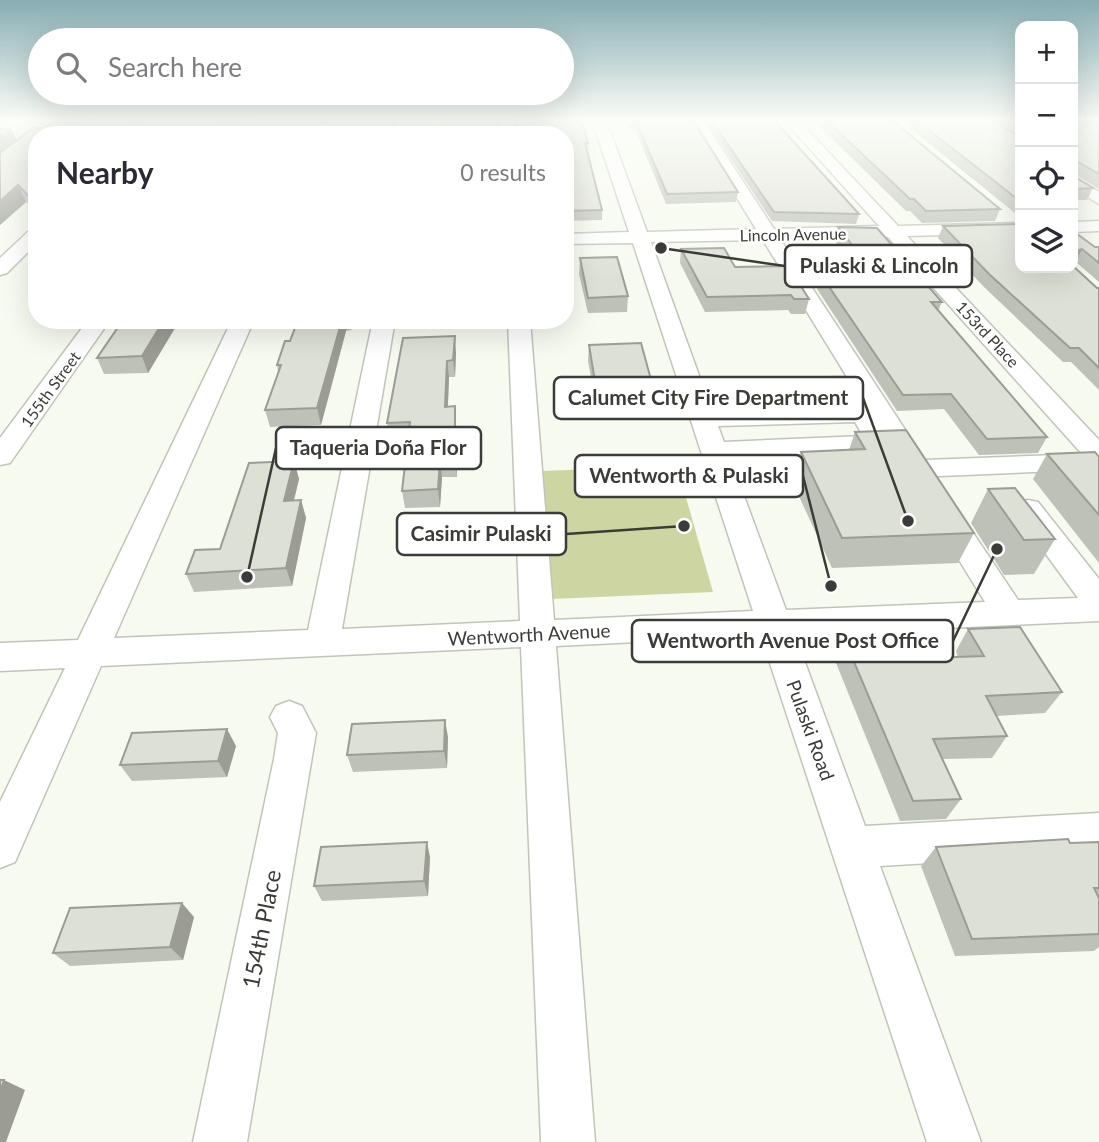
<!DOCTYPE html>
<meta charset="utf-8">
<style>
body{margin:0;font-family:Lato,sans-serif;background:#f7f7f7;color:#2b2b33}
.controls{position:absolute;right:21px;top:21px;display:grid;overflow:hidden;border-radius:14px;box-shadow:0 7px 28px #0002}
.controls button{width:63px;height:63px;display:grid;place-items:center;padding:0;border:0;border-bottom:2px solid #e1e1e2;background:#fff;color:#2b2b33;font:35px sans-serif}
.list{margin:0;padding:0;list-style:none}
h2{display:flex;justify-content:space-between;align-items:center;height:91px;margin:0;padding:0 28px;font-size:30px}
h2 small{font-size:23px;font-weight:400;color:#7c7c81}
.icon{flex:none;width:38px;height:38px;fill:none;stroke:currentColor;stroke-width:2;stroke-linecap:round;stroke-linejoin:round}
.map{position:relative;flex:none;width:1099px;height:1142px;overflow:hidden}
.search{position:absolute;background:#fff;box-shadow:0 7px 28px #0002;left:28px;top:28px;width:546px;height:77px;display:flex;align-items:center;gap:18px;box-sizing:border-box;padding:0 24px;border-radius:38px;color:#7c7c81;font-size:26px}
.panel{position:absolute;background:#fff;box-shadow:0 7px 28px #0002;left:28px;top:126px;width:546px;height:203px;border-radius:28px}
.map>svg:first-child{display:block}
</style>
<div class="map">
<svg width="1099" height="1142" viewBox="0 0 1099 1142">
<rect width="100%" height="100%" fill="#f7faef"/>
<path fill="#cdd6a2" d="M677,466L713,592L552,599L541,471Z"/>
<g fill="none" stroke-linecap="round" stroke-linejoin="round">
<defs>
<g id="minor">
<path d="M415,120H429L426,135H412Z"/>
<path d="M500,120H514L515,135H501Z"/>
<path d="M592,120H606L647,232L756,229L689,120H703L774,229L879,226L784,120H798L898,226L1020,223V233L907,236L1099,440V464L1084,470L917,477L907,475L890,448L880,451L730,458L786,610L985,602L928,510L933,503L943,501L953,503L1018,600L1078,598L1013,509L1018,502L1028,500L1038,502L1099,579V621L795,635L865,826L1099,813V853L880,866L981,1142H927L761,636L556,646L595,1142H541L521,647L101,666L15,862L0,868V802L65,668L0,671V643L78,640L232,320H254L114,638L308,630L373,320H395L342,629L520,621L508,320H530L554,620L753,611L633,243L565,244V234L629,232ZM888,237L1082,454L925,460L780,239ZM763,240L847,377L701,381L651,242ZM837,391L846,407L713,411L707,395ZM855,422L863,436L724,442L718,426Z"/>
<path d="M1073,176L1099,192V204L1073,188Z"/>
<path d="M1099,221V231L1073,232V222Z"/>
<path d="M37,228V243L7,273L0,275V258L31,229Z"/>
<path d="M88,320H110L10,463L0,465V438Z"/>
<path d="M289,701L302,706L316,733L247,1142H193L274,759L278,733L270,717L276,706Z"/>
</g>
</defs>
<use href="#minor" stroke="#c1c4b9" stroke-width="3"/>
<use href="#minor" fill="#fff" fill-rule="evenodd"/>
</g>
<g fill="#bec1b7">
<path d="M55,120H142L140,122H143L145,120H234L233,122L398,123L395,135H37V213L26,202L0,225V129L11,128L17,140L44,128Z"/>
<path d="M440,120H498L499,129H516V120H581L588,143L587,152L602,210V220L565,221V135H439Z"/>
<path d="M625,120H693L738,192L736,202L666,204L635,129H630Z"/>
<path d="M705,120H774L859,214L856,224L772,221Z"/>
<path d="M813,120H892L1000,209L995,221L922,223L910,211H906Z"/>
<path d="M900,120H992L1020,137V217Z"/>
<path d="M995,120H1020V137Z"/>
<path d="M1073,120L1099,125V189L1076,175L1075,177L1093,188L1087,200H1073Z"/>
<path d="M1091,120H1099V124Z"/>
<path d="M943,226L1099,288V390L1071,362H1063L984,287L938,238Z"/>
<path d="M838,227L942,302L938,311L1047,437L1038,453L979,455L944,409L897,411L817,289L821,275L845,274L841,269L845,255H846L835,241Z"/>
<path d="M1073,231L1095,247H1099V282L1076,262Z"/>
<path d="M681,249L735,267L809,299L805,314H791L788,310L705,312L680,263Z"/>
<path d="M580,258L628,296L627,312L588,313L579,274Z"/>
<path d="M298,320H353L351,330L346,331L321,425L270,427L265,410L278,372L277,365L290,341Z"/>
<path d="M175,328L148,373L104,374L97,358Z"/>
<path d="M403,338L456,353L455,377H449L448,406L456,423L457,477H442L440,507L405,508L402,491L408,440H390L387,423Z"/>
<path d="M589,345L656,398L654,415L598,417L588,361Z"/>
<path d="M855,432L974,533L958,563L832,568L792,481L801,452L849,450Z"/>
<path d="M1047,454L1099,457V563L1033,479Z"/>
<path d="M294,461L299,479L294,501L301,500L306,518L292,586L194,592L186,574L220,549Z"/>
<path d="M988,489L1055,539L1034,574L1004,575L971,523Z"/>
<path d="M968,629L1062,692L1045,713L996,716L1007,736L992,758L942,759L961,799L946,819L900,821L834,658L843,636L895,659L958,657L956,651Z"/>
<path d="M448,737L447,768L353,772L347,755Z"/>
<path d="M236,746L227,777L132,781L120,765Z"/>
<path d="M1099,842V947L1094,951L955,956L921,866L936,847Z"/>
<path d="M430,857L428,896L322,901L314,886Z"/>
<path d="M194,917L183,960L70,966L53,953Z"/>
</g>
<g fill="#9b9d95">
<path d="M126,120H142L131,135L124,122Z"/>
<path d="M223,120H234L226,135L221,122Z"/>
<path d="M318,120H325L320,135L317,123Z"/>
<path d="M393,120H398V123L395,135H389Z"/>
<path d="M11,128L18,143L0,156V136Z"/>
<path d="M18,185L26,202L0,225V201Z"/>
<path d="M1082,249L1076,262L1073,263V252Z"/>
<path d="M164,320H172L175,328L148,373L142,356Z"/>
<path d="M342,320H344L346,331L321,425L317,408Z"/>
<path d="M349,320H353L351,330Z"/>
<path d="M455,336L456,353L455,377L453,360Z"/>
<path d="M447,361L449,377L447,424L445,407Z"/>
<path d="M455,406L456,423L457,477L455,459Z"/>
<path d="M440,460L442,477L440,507L438,489Z"/>
<path d="M294,461L299,479L289,519L284,501Z"/>
<path d="M301,500L306,518L292,586L286,568Z"/>
<path d="M445,720L448,737L447,768L444,751Z"/>
<path d="M227,729L236,746L227,777L218,761Z"/>
<path d="M427,842L430,857L428,896L424,881Z"/>
<path d="M182,903L194,917L183,960L170,947Z"/>
<path d="M4,1080L25,1090L6,1142H0V1092Z"/>
</g>
<g fill="#dde0d5" stroke="#9b9d95" stroke-width="2">
<path d="M55,120H126L124,122H143L145,120H223L221,122H240L241,120H318L317,123H332L334,120H393L389,135H37V205L18,185L0,201V153L33,128H44Z"/>
<path d="M440,120H498L499,129H517L516,120H581L588,143H585L602,210L565,211V135H443V131H438Z"/>
<path d="M630,120H693L738,192L667,194L636,121Z"/>
<path d="M711,120H774L859,214L774,212Z"/>
<path d="M826,120H892L1000,209L926,211L914,199H910Z"/>
<path d="M916,120H992L1020,137V190H1018L1020,192V201Z"/>
<path d="M1073,120H1086L1099,125V174L1078,162L1075,177L1093,188L1073,189Z"/>
<path d="M11,128L0,136V129Z"/>
<path d="M1020,224V268H1073V266L1097,288H1099V368L1079,348H1070L989,274L943,226Z"/>
<path d="M838,227L877,228L942,302H931L1047,437L987,439L951,394L903,395L821,275L859,274L845,255H860Z"/>
<path d="M1073,231L1095,247H1099V263L1082,249L1073,252Z"/>
<path d="M724,248L735,267L788,266L809,299H794L791,295L707,297L681,249Z"/>
<path d="M617,257L628,296L588,298L580,258Z"/>
<path d="M123,320H164L142,356L97,358Z"/>
<path d="M298,320H342L317,408L265,410L281,365H277L285,341H290Z"/>
<path d="M455,336L453,360L447,361L445,407L455,406V459L440,460L438,489L402,491L410,422L387,423L403,338Z"/>
<path d="M641,343L656,398L598,400L589,345Z"/>
<path d="M906,430L974,533L842,538L801,452L865,449L855,432Z"/>
<path d="M1095,452L1099,457V515L1047,454Z"/>
<path d="M294,461L284,501L301,500L286,568L186,574L195,550L220,549L249,463Z"/>
<path d="M1015,488L1055,539L1024,540L988,489Z"/>
<path d="M1020,627L1062,692L986,696L1007,736L933,739L961,799L913,801L843,636L883,634L895,659L984,656L968,629Z"/>
<path d="M445,720L444,751L347,755L352,724Z"/>
<path d="M227,729L218,761L120,765L132,733Z"/>
<path d="M1068,839L1070,843L1099,842V888H1094L1099,898V934L972,939L936,847Z"/>
<path d="M427,842L424,881L314,886L321,847Z"/>
<path d="M182,903L170,947L53,953L70,908Z"/>
<path d="M0,1080H4L0,1092Z"/>
</g>
<linearGradient id="sky" x2="0" y2="1"><stop stop-color="#88adb2"/><stop offset="0.43" stop-color="#fbfdf8"/><stop offset="1" stop-color="#fbfdf8" stop-opacity="0"/></linearGradient>
<rect width="1099" height="280" fill="url(#sky)"/>
<g text-anchor="middle" dominant-baseline="central" stroke-width="5" stroke-linejoin="round" paint-order="stroke">
<g font-size="16" fill="#3b3c38" stroke="#fff">
<text transform="translate(793 234) rotate(-1)">Lincoln Avenue</text>
<text transform="translate(988 334) rotate(47)">153rd Place</text>
<text transform="translate(50 389) rotate(-54)">155th Street</text>
</g>
<g font-size="19" fill="#3b3c38" stroke="#fff">
<text transform="translate(529 634) rotate(-3)">Wentworth Avenue</text>
<text transform="translate(811 730) rotate(70)">Pulaski Road</text>
</g>
<g font-size="23" fill="#3b3c38" stroke="#fff">
<text transform="translate(261 929) rotate(-79)">154th Place</text>
</g>
</g>
<path fill="none" stroke="#3b3c38" stroke-width="2.5" d="M661 248L785 266M908 521L863 398M247 577L276 448M831 586L803 476M684 526L566 534M997 549L953 641"/>
<g fill="#3b3c38" stroke="#fff" stroke-width="2.5">
<circle cx="661" cy="248" r="7"/>
<circle cx="908" cy="521" r="7"/>
<circle cx="247" cy="577" r="7"/>
<circle cx="831" cy="586" r="7"/>
<circle cx="684" cy="526" r="7"/>
<circle cx="997" cy="549" r="7"/>
</g>
<g fill="#fff" stroke="#3b3c38" stroke-width="2.5">
<rect x="785" y="245" width="187" height="42" rx="7"/>
<rect x="554" y="377" width="309" height="42" rx="7"/>
<rect x="276" y="427" width="205" height="42" rx="7"/>
<rect x="575" y="455" width="228" height="42" rx="7"/>
<rect x="397" y="513" width="169" height="42" rx="7"/>
<rect x="632" y="620" width="321" height="42" rx="7"/>
</g>
<g font-size="21" text-anchor="middle" font-weight="bold" fill="#3b3c38">
<text x="879" y="273">Pulaski &amp; Lincoln</text>
<text x="708" y="405">Calumet City Fire Department</text>
<text x="378" y="455">Taqueria Doña Flor</text>
<text x="689" y="483">Wentworth &amp; Pulaski</text>
<text x="481" y="541">Casimir Pulaski</text>
<text x="793" y="648">Wentworth Avenue Post Office</text>
</g>
</svg>
<div class="controls">
<button>+</button>
<button>−</button>
<button><svg class="icon" aria-label="locate" viewBox="0 0 24 24"><circle cx="12" cy="12" r="6"/><path d="M12 2v4M12 18v4M2 12h4M18 12h4"/></svg></button>
<button><svg class="icon" aria-label="layers" viewBox="0 0 24 24"><path d="M12 4l9 5-9 5-9-5zM3 14l9 5 9-5"/></svg></button>
</div>
<div class="search"><svg class="icon" aria-label="search" viewBox="0 0 24 24"><circle cx="10" cy="10" r="6"/><path d="M15 15l6 6"/></svg>Search here</div>
<section class="panel">
<h2>Nearby<small>0 results</small></h2>
<ul class="list">
</ul>
</section>
</div>
